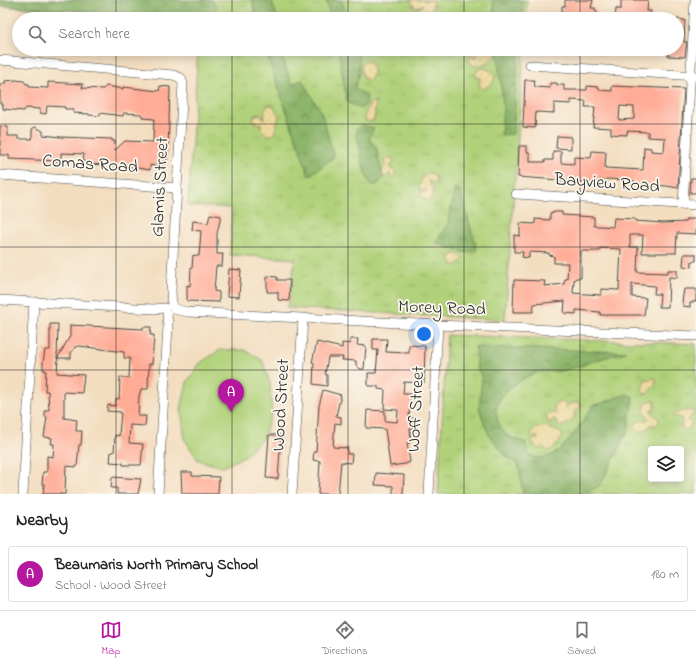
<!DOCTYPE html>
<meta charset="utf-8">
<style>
body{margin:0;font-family:"Indie Flower",sans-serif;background:#f6f6f6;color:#222}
.controls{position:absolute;right:12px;bottom:12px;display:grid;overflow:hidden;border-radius:4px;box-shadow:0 2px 10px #0003}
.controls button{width:36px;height:36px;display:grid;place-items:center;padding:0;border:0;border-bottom:1px solid #e0e0e0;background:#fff;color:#222;font:20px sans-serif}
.you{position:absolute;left:424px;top:334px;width:14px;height:14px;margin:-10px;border:3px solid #fff;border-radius:50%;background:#1a73e8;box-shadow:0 0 0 6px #1a73e833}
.badge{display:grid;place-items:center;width:26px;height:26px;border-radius:50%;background:#b5179e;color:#fff;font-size:13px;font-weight:700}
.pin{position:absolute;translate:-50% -33px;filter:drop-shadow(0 1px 2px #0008)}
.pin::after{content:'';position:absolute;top:21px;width:14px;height:12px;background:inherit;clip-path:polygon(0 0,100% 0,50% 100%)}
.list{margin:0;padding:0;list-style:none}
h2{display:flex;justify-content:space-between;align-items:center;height:52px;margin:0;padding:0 16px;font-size:17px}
h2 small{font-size:13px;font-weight:400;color:#767676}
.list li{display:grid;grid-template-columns:26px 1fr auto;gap:12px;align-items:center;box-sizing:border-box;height:56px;margin:0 8px 8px;padding:0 8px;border:1px solid #e0e0e0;border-radius:4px}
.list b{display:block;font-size:15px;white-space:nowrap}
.list p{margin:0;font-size:13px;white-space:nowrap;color:#767676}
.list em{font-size:13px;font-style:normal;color:#767676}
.icon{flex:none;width:22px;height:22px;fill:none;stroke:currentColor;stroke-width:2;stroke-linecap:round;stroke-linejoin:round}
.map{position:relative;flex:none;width:696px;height:494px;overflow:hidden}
.search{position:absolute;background:#fff;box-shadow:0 2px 10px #0003;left:12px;right:12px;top:12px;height:44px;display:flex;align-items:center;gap:10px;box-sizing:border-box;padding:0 14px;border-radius:22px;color:#767676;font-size:15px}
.sheet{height:116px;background:#fff}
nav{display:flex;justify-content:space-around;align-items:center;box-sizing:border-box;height:56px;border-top:1px solid #e0e0e0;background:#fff;font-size:11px;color:#767676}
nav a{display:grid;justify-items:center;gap:2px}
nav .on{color:#b5179e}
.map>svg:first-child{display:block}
</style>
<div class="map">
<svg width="696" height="494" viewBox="0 0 696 494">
<defs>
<pattern id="grass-tufts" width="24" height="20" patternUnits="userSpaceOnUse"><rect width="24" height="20" fill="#b1d27a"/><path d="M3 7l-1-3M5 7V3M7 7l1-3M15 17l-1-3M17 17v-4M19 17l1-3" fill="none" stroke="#98b46a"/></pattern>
<pattern id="forest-crowns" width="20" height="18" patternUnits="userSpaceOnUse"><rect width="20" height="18" fill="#8cb46a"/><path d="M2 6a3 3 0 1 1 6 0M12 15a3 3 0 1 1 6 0" fill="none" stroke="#739357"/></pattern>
<pattern id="sand-dots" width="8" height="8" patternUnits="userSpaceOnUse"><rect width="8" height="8" fill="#eeda9e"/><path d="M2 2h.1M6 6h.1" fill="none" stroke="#cb8" stroke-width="1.8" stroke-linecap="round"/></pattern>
</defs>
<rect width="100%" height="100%" fill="#fbf7ec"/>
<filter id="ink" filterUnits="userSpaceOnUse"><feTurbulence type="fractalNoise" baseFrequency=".025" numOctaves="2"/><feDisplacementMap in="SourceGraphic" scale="8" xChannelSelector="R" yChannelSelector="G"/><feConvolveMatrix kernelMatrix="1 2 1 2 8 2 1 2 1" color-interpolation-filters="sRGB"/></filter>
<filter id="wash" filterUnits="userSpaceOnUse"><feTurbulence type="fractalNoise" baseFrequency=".012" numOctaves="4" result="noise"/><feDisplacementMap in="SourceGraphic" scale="16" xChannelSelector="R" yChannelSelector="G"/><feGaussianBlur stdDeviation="0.9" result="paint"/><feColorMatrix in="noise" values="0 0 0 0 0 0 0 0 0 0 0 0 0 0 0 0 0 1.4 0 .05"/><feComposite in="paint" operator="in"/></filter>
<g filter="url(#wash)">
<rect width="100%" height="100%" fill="#f3ddbf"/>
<g fill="url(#grass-tufts)" stroke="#6e7e52" fill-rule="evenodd">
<path d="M0,0H527L526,19H200L0,6Z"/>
<path d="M198,49H524L505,320L286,308L289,300L295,259L230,255L232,208L188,206Z"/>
<path d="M447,335L696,344V494H438ZM651,449H681V479H651Z"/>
</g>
<g fill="url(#forest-crowns)" stroke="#5c704a">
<path d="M0,0H212L217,8L214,15L200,18L0,6Z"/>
<path d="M252,0H271L278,19H256Z"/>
<path d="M326,0H341L349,19H331Z"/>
<path d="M493,0H523L522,19H494Z"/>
<path d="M265,49H282L280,52L292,84L302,80L322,114L334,157L309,176Z"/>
<path d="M338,49H356L359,57V73L355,89L367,96L366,104L362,108H358L347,102Z"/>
<path d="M497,49H519L513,134L501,135L503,105Z"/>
<path d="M362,125L374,128L369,139L376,147L383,178L377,185H372C362,175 360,145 356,130Z"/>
<path d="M455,188L460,190L477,250C465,257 447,247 436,242L448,223Z"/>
<path d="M475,347L626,352C604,356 586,365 565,370C557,373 548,370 541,372C523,375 490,397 497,418C502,435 508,437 525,442L529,455C533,456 537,458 541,458C562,458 583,421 593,405L600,404L627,394L633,397L628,431L600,485L585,494H523L519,466L504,454L489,435L484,423L479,407L482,378L477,368Z"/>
</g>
<g fill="url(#sand-dots)" stroke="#8c8264">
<path d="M410,0H432L433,6L430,16L423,18L418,9L423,5L415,8Z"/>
<path d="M466,49H479L482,51L483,49H492L495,56L488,63L474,66L468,60L470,57L477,56L466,54Z"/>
<path d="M366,61H369C374,66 374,73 371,79L366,80L364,79L362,75L361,64Z"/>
<path d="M480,68C497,69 500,81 484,89L481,88L479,84L480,78H477L475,74Z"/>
<path d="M376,102L374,120L368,122L365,120V114L370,103Z"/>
<path d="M268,105H273L279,116L275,133L268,136L260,128L262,123L257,124L253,119L254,116L259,114L265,119L264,112Z"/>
<path d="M388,157L392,158L394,161L390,169L396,171L393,178L391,179L390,173L386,177H383L382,170L386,164L383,161Z"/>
<path d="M428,173H432L436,178V183L428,181C432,187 436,191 431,200L427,201L421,196V193L427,190H420C418,184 422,176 428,173Z"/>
<path d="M452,254H458L464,259L457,265H453L451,261Z"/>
<path d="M654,378L656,379V383L647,394L643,393L642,390L645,379L650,380Z"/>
<path d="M653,400L655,401V410H652L651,412L659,419L658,424L655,426L652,424L644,431H639L636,428L635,424L639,421L647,420L648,418L644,410L645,403Z"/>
<path d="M559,402L566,403V408L569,404L578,402L580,403V409L575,411C575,422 567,424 559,427L556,420L553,419L551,424L550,423L546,417L549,412L555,414L554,406Z"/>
<path d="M689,410L693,411V414L687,420L692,421L690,429L684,430L681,428L682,418L673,416L674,413Z"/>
<path d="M543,425L563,434C562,440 554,449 548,451L544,448L538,449L532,442L533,439H538V437H532L531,432Z"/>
</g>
<path fill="#b1d27a" stroke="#6e7e52" d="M220,350H244L262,360L270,383L272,413L263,438L246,455L223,467L198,460L185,440L181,409L187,382L200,363Z"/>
<g id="blocks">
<g fill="#ffab95" fill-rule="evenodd">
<path d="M565,0H593L591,8H595V11H597V19H562V6H565Z"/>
<path d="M621,0H648L647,11H651L650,19H615L616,9H621Z"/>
<path d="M677,19L685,20L684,42H687L685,57L668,56V49H677Z"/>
<path d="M16,80L24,81L26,84H29V87L48,88V82L83,84L82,88L103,89L106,86L123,89V87L159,91L160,86L170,87L168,155L166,163H164L163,168L150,165V170L125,166L90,164V162H83L84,154L61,153V161L9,159V155H0V126L8,127V136H18V139H32V129L35,127L43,131V135L61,137L112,139V141H115L114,151L125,141L153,142L154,119L143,118L141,114L124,113L123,116L100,113V116L89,115V114L73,113L74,109H65V107L47,106L46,114L40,113V109L26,108L24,111L3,109V104H0V84H5V81Z"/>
<path d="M525,80H534L535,87L550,88V83H557V85H564V90H587V86L599,87V90L612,91V86L684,89L678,188L667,186L635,184V181L627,180L606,179V181L600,180V183L518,177L519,146H527V152L530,154V162H545V160H553V151H561V163L574,164V157L591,158L592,151L606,152L605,168L643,170L644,147L651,148V151L664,152L665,138L648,137V132L627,131V135L611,134V128L593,127L595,107H585L586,101L571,100V104L554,103V113L536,112L535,128L523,127ZM620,106L634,107V119L619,120Z"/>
<path d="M557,136L571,137V149L556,148Z"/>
<path d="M691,178H696V193H690Z"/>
<path d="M556,212H562V215L594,217V226H601L613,227L614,218L635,219V221L663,223L686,222V219H696V234L677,233L676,253H642L643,235H630V247H638L637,272L668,273V270H677V278L669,277L668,307H659L660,294H654L655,286L632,284V297L646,298L644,315H600V312L576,310V314L564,313L565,301L534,304L533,312H513L514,280L545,281L544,286L564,284L565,279H567L568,263H554V256L549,255V253L529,252V258L522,257L523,252H514V235L520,236V223L535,224V219L550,220V213ZM600,248L621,249L619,290L601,289V295L573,293L574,280L576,278H581V251H600Z"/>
<path d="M210,214L221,216L217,234V254H223L222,266H216L214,291L219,292V302L187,301V285L190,286L191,268H192L193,255L199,256L201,231L192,230L193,221L208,223Z"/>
<path d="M684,254H696V261H692V267L683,266Z"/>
<path d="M229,269L241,270L239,297L227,296Z"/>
<path d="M267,276L277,277V280H290L289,301L278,300V292H267Z"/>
<path d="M684,289H696V301L690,303V307L683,306V302H682Z"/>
<path d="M50,324H58L57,359L70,336V325L143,329V327H151L150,335H154L152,364H149L148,389H141L139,396L138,416H146L145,426L130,425L129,443L143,444L141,465H123V463L110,462L111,452H114L115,435L119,436L121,412L107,411L108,405L115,406L116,399H119L120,377L129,378L130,358H124V352L79,346L75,347L71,353V358H58L57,373L84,375L82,393L64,392V418L77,420L76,431H82L81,445H79L77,467L66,466L65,494H43L44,484H42L43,472H47V456L53,457L54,444H51L52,438L44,437L47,417H45V410H49L48,391H45L46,370H43V363L45,350H50Z"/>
<path d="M350,339H358L357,345L366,346L364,369H360L356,365V361L342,360L343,357H328L325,374L327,375V386L313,384L314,363L312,362L317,342L342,348V343L350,344Z"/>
<path d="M373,339H387L386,352L409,353V345L425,346L424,383L404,382L403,394H410V398H414L413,406L410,405L409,417L416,418L413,429H410L411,439H409L410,443H407L410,462L405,464L390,466L385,429L366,428L367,410L385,411V421L397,422L398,410L384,409L385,390L378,389V386H368V373H376L378,350H373Z"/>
<path d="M323,390L341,395L336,416L341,417V424L335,423L333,447L348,448L347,454H352L351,463L341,462L338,494H318L320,461L313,460L314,451H316L319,406Z"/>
<path d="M269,435H281L278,479L266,478Z"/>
<path d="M181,472H192V476L219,477L218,494H182Z"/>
<path d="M376,473L404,475L403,494H393V486L375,485Z"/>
<path d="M112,477L141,479L138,494H117V488H111Z"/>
</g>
</g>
</g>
<g filter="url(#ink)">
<use href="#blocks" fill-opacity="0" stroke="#494641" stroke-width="1"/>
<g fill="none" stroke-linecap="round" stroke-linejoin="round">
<defs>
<g id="minor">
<path d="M0,60L173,75L181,78L183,84L171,291L172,306"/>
<path d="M530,65L696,76"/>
<path d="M0,175L177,188"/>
<path d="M516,194L696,205"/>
<path d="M683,204L695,0"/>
<path d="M0,300L153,309L165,308"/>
<path d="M174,309L187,312L438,325L696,336"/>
<path d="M23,494L34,302"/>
<path d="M158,494L168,327L167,314"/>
<path d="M292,494L303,319"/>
<path d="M429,494L438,325"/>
</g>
</defs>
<use href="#minor" stroke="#494641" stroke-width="10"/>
<use href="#minor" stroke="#fff" stroke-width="9"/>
</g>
</g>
<path fill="none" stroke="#2b2b2b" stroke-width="1" stroke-opacity="0.55" d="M116,0V19M232,0V19M348,0V19M464,0V19M580,0V19M116,49V494M232,49V494M348,49V494M464,49V494M580,49V494M0,124H696M0,247H696M0,370H696"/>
<g text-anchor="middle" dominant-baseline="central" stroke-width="3.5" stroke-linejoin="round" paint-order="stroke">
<g font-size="18" fill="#2b2b2b" stroke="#fbf7ec">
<text transform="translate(90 165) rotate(4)">Comas Road</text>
<text transform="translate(607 184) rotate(4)">Bayview Road</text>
<text transform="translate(161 187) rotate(-87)">Glamis Street</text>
<text transform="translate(442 309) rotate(2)">Morey Road</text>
<text transform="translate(282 405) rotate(-87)">Wood Street</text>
<text transform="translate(417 409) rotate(-87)">Woff Street</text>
</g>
</g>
</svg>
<div class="controls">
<button><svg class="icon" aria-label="layers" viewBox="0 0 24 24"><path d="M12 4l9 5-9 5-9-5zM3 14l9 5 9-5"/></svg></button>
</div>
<div class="you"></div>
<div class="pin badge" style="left:231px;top:412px">A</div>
<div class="search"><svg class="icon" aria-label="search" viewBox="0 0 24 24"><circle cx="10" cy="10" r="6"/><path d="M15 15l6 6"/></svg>Search here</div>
</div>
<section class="sheet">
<h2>Nearby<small></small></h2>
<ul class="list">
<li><span class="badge">A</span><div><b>Beaumaris North Primary School</b><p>School · Wood Street</p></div><em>180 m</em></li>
</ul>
</section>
<nav>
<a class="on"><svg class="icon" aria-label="map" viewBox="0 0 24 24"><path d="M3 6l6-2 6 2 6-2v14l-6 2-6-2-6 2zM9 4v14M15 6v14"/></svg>Map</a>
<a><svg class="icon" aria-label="directions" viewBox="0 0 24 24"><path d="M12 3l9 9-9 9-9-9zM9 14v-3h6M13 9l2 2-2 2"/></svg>Directions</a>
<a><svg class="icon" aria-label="saved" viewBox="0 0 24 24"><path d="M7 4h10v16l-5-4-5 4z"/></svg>Saved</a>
</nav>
